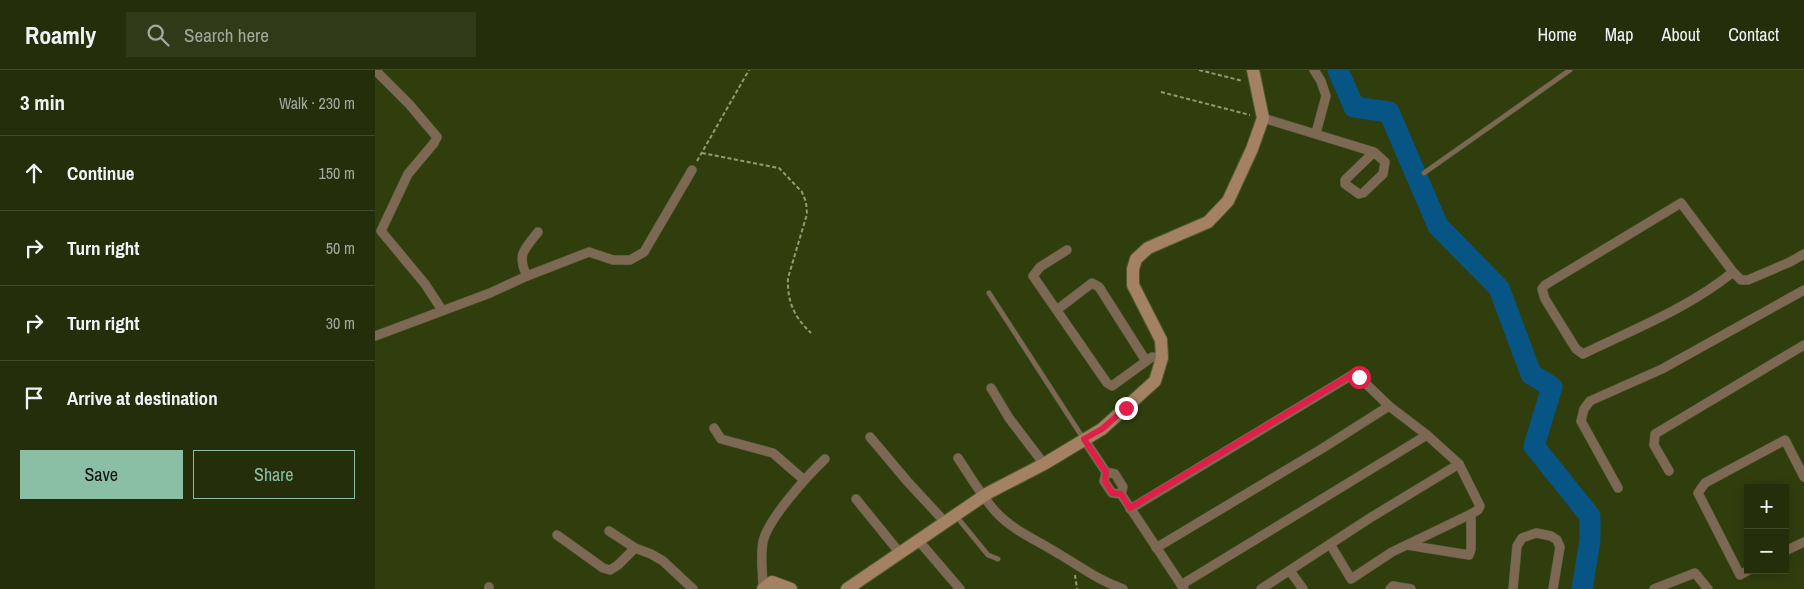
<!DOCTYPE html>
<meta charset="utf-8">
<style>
body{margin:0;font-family:"Archivo Narrow",sans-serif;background:#303a18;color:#f1f3f6}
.controls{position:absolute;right:15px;bottom:15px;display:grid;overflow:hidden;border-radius:0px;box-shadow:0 2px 12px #0003}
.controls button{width:45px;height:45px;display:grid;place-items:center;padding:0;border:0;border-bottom:1px solid #414a2b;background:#242e0a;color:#f1f3f6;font:25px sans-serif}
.stop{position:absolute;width:15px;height:15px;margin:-11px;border:4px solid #e11d48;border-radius:50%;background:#fff}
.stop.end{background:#e11d48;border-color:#fff;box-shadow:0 1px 5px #0008}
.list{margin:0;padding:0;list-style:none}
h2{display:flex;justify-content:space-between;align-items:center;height:65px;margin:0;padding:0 20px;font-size:21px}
h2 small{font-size:16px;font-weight:400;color:#a3a89c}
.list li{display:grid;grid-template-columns:32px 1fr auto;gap:15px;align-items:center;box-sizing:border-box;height:75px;padding:0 20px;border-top:1px solid #414a2b}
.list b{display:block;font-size:19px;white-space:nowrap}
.list em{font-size:16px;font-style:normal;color:#a3a89c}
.actions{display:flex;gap:10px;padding:15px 20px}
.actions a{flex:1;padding:11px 0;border:1px solid #8abfa5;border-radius:0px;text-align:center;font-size:18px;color:#8abfa5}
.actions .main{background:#8abfa5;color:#111}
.icon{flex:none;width:28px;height:28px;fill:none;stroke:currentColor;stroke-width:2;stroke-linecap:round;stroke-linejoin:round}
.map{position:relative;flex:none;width:1429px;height:519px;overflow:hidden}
header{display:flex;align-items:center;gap:30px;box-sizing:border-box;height:70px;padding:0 25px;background:#242e0a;border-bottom:1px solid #414a2b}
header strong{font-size:24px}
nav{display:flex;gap:28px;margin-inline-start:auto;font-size:18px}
.search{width:350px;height:45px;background:#303a18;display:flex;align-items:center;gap:12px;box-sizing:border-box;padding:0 18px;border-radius:0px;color:#a3a89c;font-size:19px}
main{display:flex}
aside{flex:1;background:#242e0a}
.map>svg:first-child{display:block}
</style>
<header>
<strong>Roamly</strong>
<div class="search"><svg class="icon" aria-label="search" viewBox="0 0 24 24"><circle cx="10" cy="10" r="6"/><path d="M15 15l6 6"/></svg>Search here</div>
<nav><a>Home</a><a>Map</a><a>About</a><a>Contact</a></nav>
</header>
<main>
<aside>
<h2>3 min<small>Walk · 230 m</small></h2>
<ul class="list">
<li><svg class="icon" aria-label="ahead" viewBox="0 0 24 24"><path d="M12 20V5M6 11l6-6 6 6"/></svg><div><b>Continue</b></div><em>150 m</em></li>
<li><svg class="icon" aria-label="right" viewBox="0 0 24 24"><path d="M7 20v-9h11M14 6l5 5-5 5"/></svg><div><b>Turn right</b></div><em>50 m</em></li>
<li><svg class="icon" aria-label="right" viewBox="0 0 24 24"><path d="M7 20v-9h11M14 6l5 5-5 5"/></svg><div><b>Turn right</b></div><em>30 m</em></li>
<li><svg class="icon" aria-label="arrive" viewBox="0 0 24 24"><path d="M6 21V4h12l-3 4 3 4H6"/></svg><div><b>Arrive at destination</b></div></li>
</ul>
<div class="actions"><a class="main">Save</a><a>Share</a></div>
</aside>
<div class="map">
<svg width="1429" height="519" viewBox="0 0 1429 519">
<rect width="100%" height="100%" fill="#303e0e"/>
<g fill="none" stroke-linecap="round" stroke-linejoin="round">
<path stroke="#075584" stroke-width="21" d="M963,0L979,37L1014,42L1063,156L1124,218L1156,304L1177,317L1159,376L1215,446V470L1207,519"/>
<defs>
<g id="lane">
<path d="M1049,103L1195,0"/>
<path d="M614,223L708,368"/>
<path d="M581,446L613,485L623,489"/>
</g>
<g id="street">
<path d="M0,0L34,34L62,67L59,73L33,104L6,161L50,214L67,240"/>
<path d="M939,0L946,11L951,26L941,63"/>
<path d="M888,48L999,82L1010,92L1008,104L988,123L984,124L970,114V110L999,82"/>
<path d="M692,180L665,197L658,206L732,313L737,316L777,287L787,288"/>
<path d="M1358,202C1314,238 1259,259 1208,284L1201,279L1170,229L1167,219L1170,215L1306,133L1358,202L1366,210H1373L1415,192L1429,184"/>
<path d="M152,206C141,184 150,179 163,162"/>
<path d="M683,239L717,213L724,217L771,291"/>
<path d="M0,266L115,223L152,206L214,182L238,190H255L269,182L317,100"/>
<path d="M616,318L634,348L669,394"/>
<path d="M339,358L346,369L398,383L429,410"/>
<path d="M495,367L532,411L569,451"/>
<path d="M709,369L731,402L729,411L737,423L746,424L809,519"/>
<path d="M583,388C595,406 606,425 620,441C638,461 662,470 684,484C706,497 723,510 748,519"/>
<path d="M1294,401L1279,375L1280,364L1429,275"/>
<path d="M731,402L740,404L748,417L746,424"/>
<path d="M1243,418L1206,351L1209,339L1215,331L1287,299L1429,220"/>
<path d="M481,429L524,482"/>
<path d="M755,439L977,305L984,307L1014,336L1052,365L1084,394L1105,436L1103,440L1096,444L1017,482L976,509L955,474"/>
<path d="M234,461L260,478L276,484L288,491L318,519"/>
<path d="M182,465L228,498L235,500L243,495L260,478"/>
<path d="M543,470L585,519"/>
<path d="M1032,475L1094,485L1096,479V444"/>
<path d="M781,478L948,378L1014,336"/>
<path d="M1410,481L1429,472"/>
<path d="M1374,500L1365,505L1323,423L1330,413L1410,370L1429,407"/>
<path d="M915,501L928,519"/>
<path d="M806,515L1052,365"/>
<path d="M388,518C388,504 385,487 388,472C392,450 433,405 450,389"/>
<path d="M114,519V517"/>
<path d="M886,519L995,448L1084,394"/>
<path d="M1015,519L1018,516L1036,519"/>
<path d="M1138,519L1142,476L1147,468L1161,463L1176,466L1182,470L1185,477L1178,519"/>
<path d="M1279,519L1320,503L1333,519"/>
</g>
<g id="secondary">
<path d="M388,519L397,512L416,519"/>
<path d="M472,519L613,423L669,394L727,359L780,311L787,288L786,270L758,215V199L761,189L773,178L833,152L853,131L877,79L888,48L878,0"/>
</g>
</defs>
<use href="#lane" stroke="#4e5b2e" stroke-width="5.5"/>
<use href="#street" stroke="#4e5b2e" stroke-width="10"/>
<use href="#secondary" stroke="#4e5b2e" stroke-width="14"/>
<g stroke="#8f9c75" stroke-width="2" stroke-dasharray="4 2.5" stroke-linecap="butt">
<path d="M824,0L868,11"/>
<path d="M786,22L875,45"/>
<path d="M327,83L404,98L427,122L431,132L432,144L413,208C412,231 419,247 436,263"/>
<path d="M322,91L374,0"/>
<path d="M700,505L702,519"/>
</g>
<use href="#lane" stroke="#7d6854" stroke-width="4.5"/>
<use href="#street" stroke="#7d6854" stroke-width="9"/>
<use href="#secondary" stroke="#a48162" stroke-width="12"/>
</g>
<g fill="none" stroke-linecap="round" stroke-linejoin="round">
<path stroke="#e11d48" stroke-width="6" d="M751,338L727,359L709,369L731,402L730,411L737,423L746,424L755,438L976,305L984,307"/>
</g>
</svg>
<div class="controls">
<button>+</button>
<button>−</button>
</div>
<div class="stop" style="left:984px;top:307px"></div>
<div class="stop end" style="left:751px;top:338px"></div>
</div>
</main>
